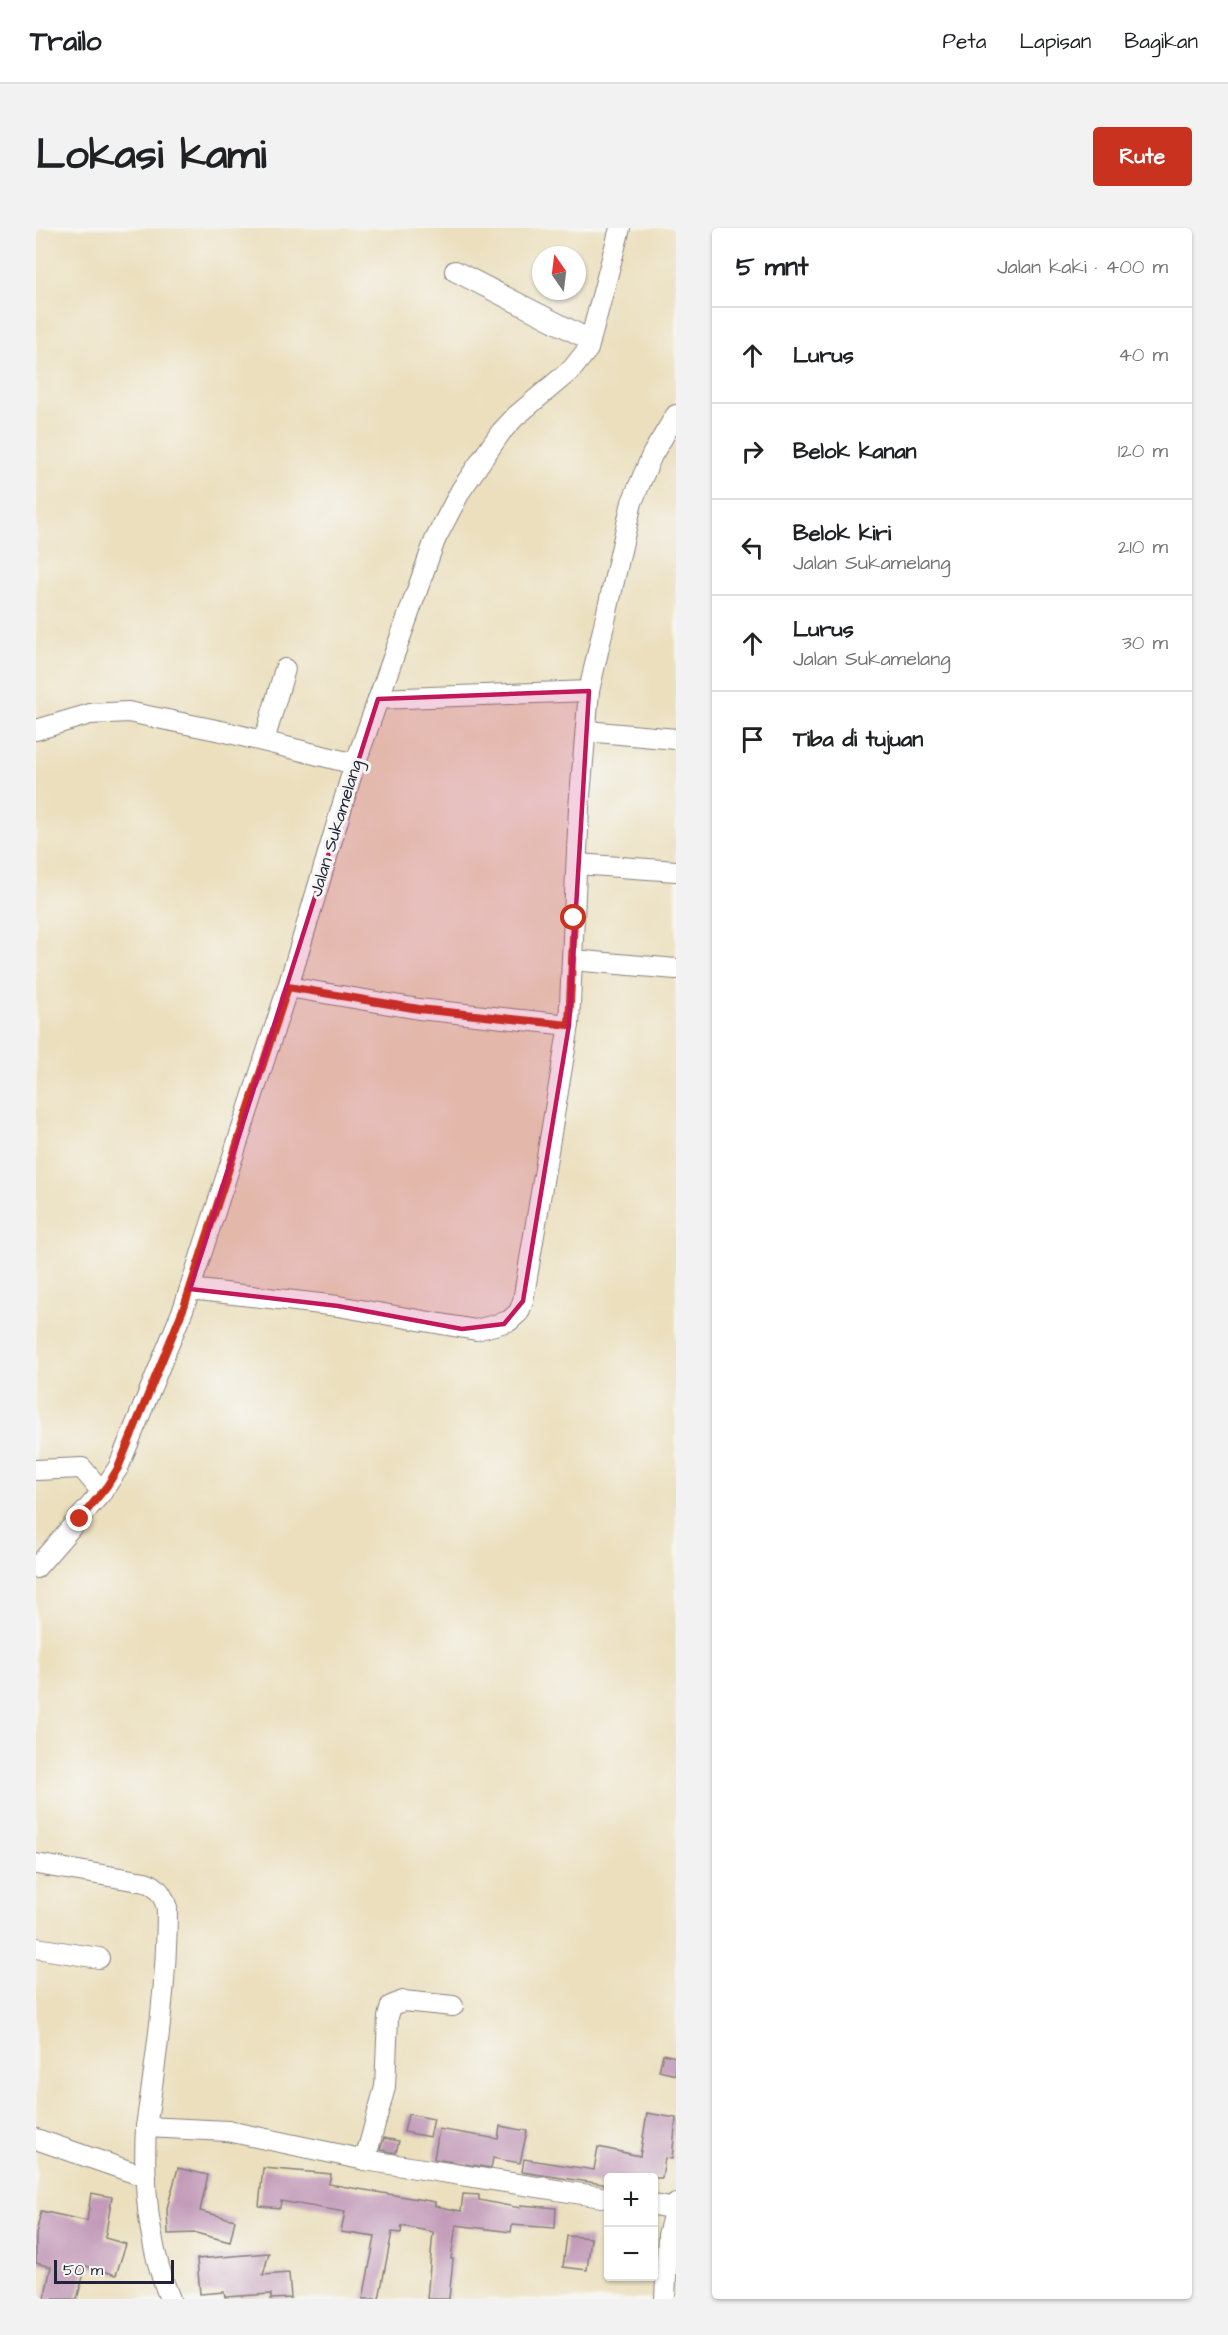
<!DOCTYPE html>
<html lang="id">
<meta charset="utf-8">
<style>
body{margin:0;font-family:"Architects Daughter",sans-serif;background:#f2f2f2;color:#202124}
.controls{position:absolute;right:18px;bottom:18px;display:grid;overflow:hidden;border-radius:6px;box-shadow:0 2px 4px #0004}
.controls button{width:54px;height:54px;display:grid;place-items:center;padding:0;border:0;border-bottom:2px solid #e0e0e0;background:#fff;color:#202124;font:30px sans-serif}
.compass{position:absolute;left:496px;top:18px;width:54px;height:54px;border-radius:50%;background:#fff;box-shadow:0 2px 4px #0004;rotate:346deg}
.scale{position:absolute;left:18px;bottom:15px;width:120px;box-sizing:border-box;padding-left:6px;border:3px solid #22223b;border-top:0;font-size:16px;line-height:21px;white-space:nowrap;color:#22223b;-webkit-text-stroke:4px #f6f6f2;paint-order:stroke}
.stop{position:absolute;width:18px;height:18px;margin:-14px;border:4px solid #c8321e;border-radius:50%;background:#fff}
.stop.end{background:#c8321e;border-color:#fff;box-shadow:0 2px 6px #0008}
.list{margin:0;padding:0;list-style:none}
h2{display:flex;justify-content:space-between;align-items:center;height:78px;margin:0;padding:0 24px;font-size:26px}
h2 small{font-size:20px;font-weight:400;color:#757577}
.list li{display:grid;grid-template-columns:39px 1fr auto;gap:18px;align-items:center;box-sizing:border-box;height:96px;padding:0 24px;border-top:2px solid #e0e0e0}
.list b{display:block;font-size:22px;white-space:nowrap}
.list p{margin:0;font-size:20px;white-space:nowrap;color:#757577}
.list em{font-size:20px;font-style:normal;color:#757577}
.icon{flex:none;width:33px;height:33px;fill:none;stroke:currentColor;stroke-width:2;stroke-linecap:round;stroke-linejoin:round}
.map{position:relative;flex:none;width:640px;height:2071px;overflow:hidden;border-radius:6px}
header{display:flex;align-items:center;gap:36px;box-sizing:border-box;height:84px;padding:0 30px;background:#fff;border-bottom:2px solid #e0e0e0}
header strong{font-size:28px}
nav{display:flex;gap:33px;margin-inline-start:auto;font-size:21px}
.intro{display:flex;align-items:center;justify-content:space-between;box-sizing:border-box;height:144px;padding:0 36px}
h1{margin:0;font-size:42px}
.button{padding:15px 27px;border-radius:6px;background:#c8321e;color:#fff;font-size:21px;font-weight:700}
main{display:flex;gap:36px;padding:0 36px}
aside{flex:1;background:#fff;border-radius:6px;box-shadow:0 2px 4px #0004}
.map>svg:first-child{display:block}
</style>
<header>
<strong>Trailo</strong>
<nav><a>Peta</a><a>Lapisan</a><a>Bagikan</a></nav>
</header>
<div class="intro"><h1>Lokasi kami</h1><a class="button">Rute</a></div>
<main>
<div class="map">
<svg width="640" height="2071" viewBox="0 0 640 2071">
<rect width="100%" height="100%" fill="#f6f6f2"/>
<filter id="ink" filterUnits="userSpaceOnUse"><feTurbulence type="fractalNoise" baseFrequency=".0167" numOctaves="2"/><feDisplacementMap in="SourceGraphic" scale="12" xChannelSelector="R" yChannelSelector="G"/><feConvolveMatrix kernelMatrix="1 2 1 2 8 2 1 2 1" color-interpolation-filters="sRGB"/></filter>
<filter id="wash" filterUnits="userSpaceOnUse"><feTurbulence type="fractalNoise" baseFrequency=".008" numOctaves="4" result="noise"/><feDisplacementMap in="SourceGraphic" scale="24" xChannelSelector="R" yChannelSelector="G"/><feGaussianBlur stdDeviation="1.35" result="paint"/><feColorMatrix in="noise" values="0 0 0 0 0 0 0 0 0 0 0 0 0 0 0 0 0 1.4 0 .05"/><feComposite in="paint" operator="in"/></filter>
<g filter="url(#wash)">
<rect width="100%" height="100%" fill="#ebdfbd"/>
<g id="blocks">
<g fill="#c39bb9">
<path d="M627,1826L640,1829V1847L623,1843Z"/>
<path d="M611,1885L640,1890L636,1931L629,1930L626,1950H573V1957L486,1944L488,1931L558,1942L562,1919L604,1928Z"/>
<path d="M372,1886L398,1891L394,1909L368,1904Z"/>
<path d="M464,1898L491,1903L484,1935L457,1930L455,1940L398,1931L403,1901L462,1911Z"/>
<path d="M348,1910L363,1913L360,1925L344,1922Z"/>
<path d="M142,1940L172,1947L164,1983L199,1992L194,2014L160,2005L132,2006L131,1980Z"/>
<path d="M227,1940L295,1946L293,1956L399,1974V1978L425,1983L427,1966L443,1967V1972L484,1980L485,1977L520,1980L519,2000L476,1997L475,2004L420,1997L415,2031H417L413,2071H391L397,2004L366,1998L365,2005L356,2004L343,2071H327L339,2009L305,2004L309,1984L245,1973L244,1980L223,1978Z"/>
<path d="M55,1965L76,1969L69,2010L90,2016L80,2047L50,2038L41,2071H8L15,2039L0,2035V2006L5,1983L51,1993Z"/>
<path d="M531,2008L555,2010L551,2042L527,2039Z"/>
<path d="M233,2025L227,2047L253,2045L255,2070L235,2071V2066L189,2069L188,2064L164,2066L161,2031Z"/>
</g>
</g>
</g>
<g filter="url(#ink)">
<use href="#blocks" fill-opacity="0" stroke="#86807c" stroke-width="1.5"/>
<g fill="none" stroke-linecap="round" stroke-linejoin="round">
<defs>
<g id="minor">
<path d="M419,43L554,112"/>
<path d="M342,471L553,463"/>
<path d="M0,502L54,486L92,484L190,504L319,536"/>
<path d="M550,503L640,511"/>
<path d="M228,513L249,441"/>
<path d="M541,636L640,643"/>
<path d="M536,732L640,741"/>
<path d="M252,759L383,781L533,797"/>
<path d="M154,1061L302,1078L440,1102L473,1093L483,1084L487,1073L533,797L543,580L553,463L596,274L616,227L640,187"/>
<path d="M0,1242L46,1240L66,1264"/>
<path d="M0,1340L66,1264L82,1240L148,1079L252,759L317,542L399,312L425,262L465,204L480,188L536,141L552,121L584,0"/>
<path d="M0,1636L109,1654C122,1658 127,1667 131,1680C131,1754 121,1826 110,1899"/>
<path d="M0,1720L63,1730"/>
<path d="M0,1911L110,1949"/>
<path d="M329,1932L349,1859L352,1789L355,1778L367,1773L417,1778"/>
<path d="M618,1977L639,1981"/>
<path d="M134,2071C112,2017 107,1956 110,1899L192,1903L329,1932L572,1970"/>
<path d="M629,2071L632,2007L640,1976"/>
</g>
</defs>
<use href="#minor" stroke="#86807c" stroke-width="22"/>
<use href="#minor" stroke="#fff" stroke-width="20"/>
</g>
</g>
<g fill="none" stroke-linecap="round" stroke-linejoin="round" filter="url(#ink)">
<path stroke="#c8321e" stroke-width="8" d="M44,1291L71,1258L82,1240L148,1079L252,759L383,781L533,797L538,690"/>
</g>
<path fill="#c2185b" fill-opacity="0.2" stroke="#c2185b" stroke-width="4.5" stroke-linejoin="round" d="M553,463L533,797L487,1073L468,1096L426,1101L302,1078L154,1061L342,471Z"/>
<g text-anchor="middle" dominant-baseline="central" stroke-width="6" stroke-linejoin="round" paint-order="stroke">
<g font-size="18" fill="#22223b" stroke="#f6f6f2">
<text transform="translate(300 600) rotate(-73)">Jalan Sukamelang</text>
</g>
</g>
</svg>
<div class="controls">
<button>+</button>
<button>−</button>
</div>
<svg class="compass" viewBox="-18 -18 36 36"><path d="M0-13l5 13h-10z" fill="#e53935"/><path d="M0 13l5-13h-10z" fill="#757577"/></svg>
<div class="scale">50 m</div>
<div class="stop" style="left:538px;top:690px"></div>
<div class="stop end" style="left:44px;top:1291px"></div>
</div>
<aside>
<h2>5 mnt<small>Jalan kaki · 400 m</small></h2>
<ul class="list">
<li><svg class="icon" aria-label="ahead" viewBox="0 0 24 24"><path d="M12 20V5M6 11l6-6 6 6"/></svg><div><b>Lurus</b></div><em>40 m</em></li>
<li><svg class="icon" aria-label="right" viewBox="0 0 24 24"><path d="M7 20v-9h11M14 6l5 5-5 5"/></svg><div><b>Belok kanan</b></div><em>120 m</em></li>
<li><svg class="icon" aria-label="left" viewBox="0 0 24 24"><path d="M17 20v-9H6M10 6l-5 5 5 5"/></svg><div><b>Belok kiri</b><p>Jalan Sukamelang</p></div><em>210 m</em></li>
<li><svg class="icon" aria-label="ahead" viewBox="0 0 24 24"><path d="M12 20V5M6 11l6-6 6 6"/></svg><div><b>Lurus</b><p>Jalan Sukamelang</p></div><em>30 m</em></li>
<li><svg class="icon" aria-label="arrive" viewBox="0 0 24 24"><path d="M6 21V4h12l-3 4 3 4H6"/></svg><div><b>Tiba di tujuan</b></div></li>
</ul>
</aside>
</main>
